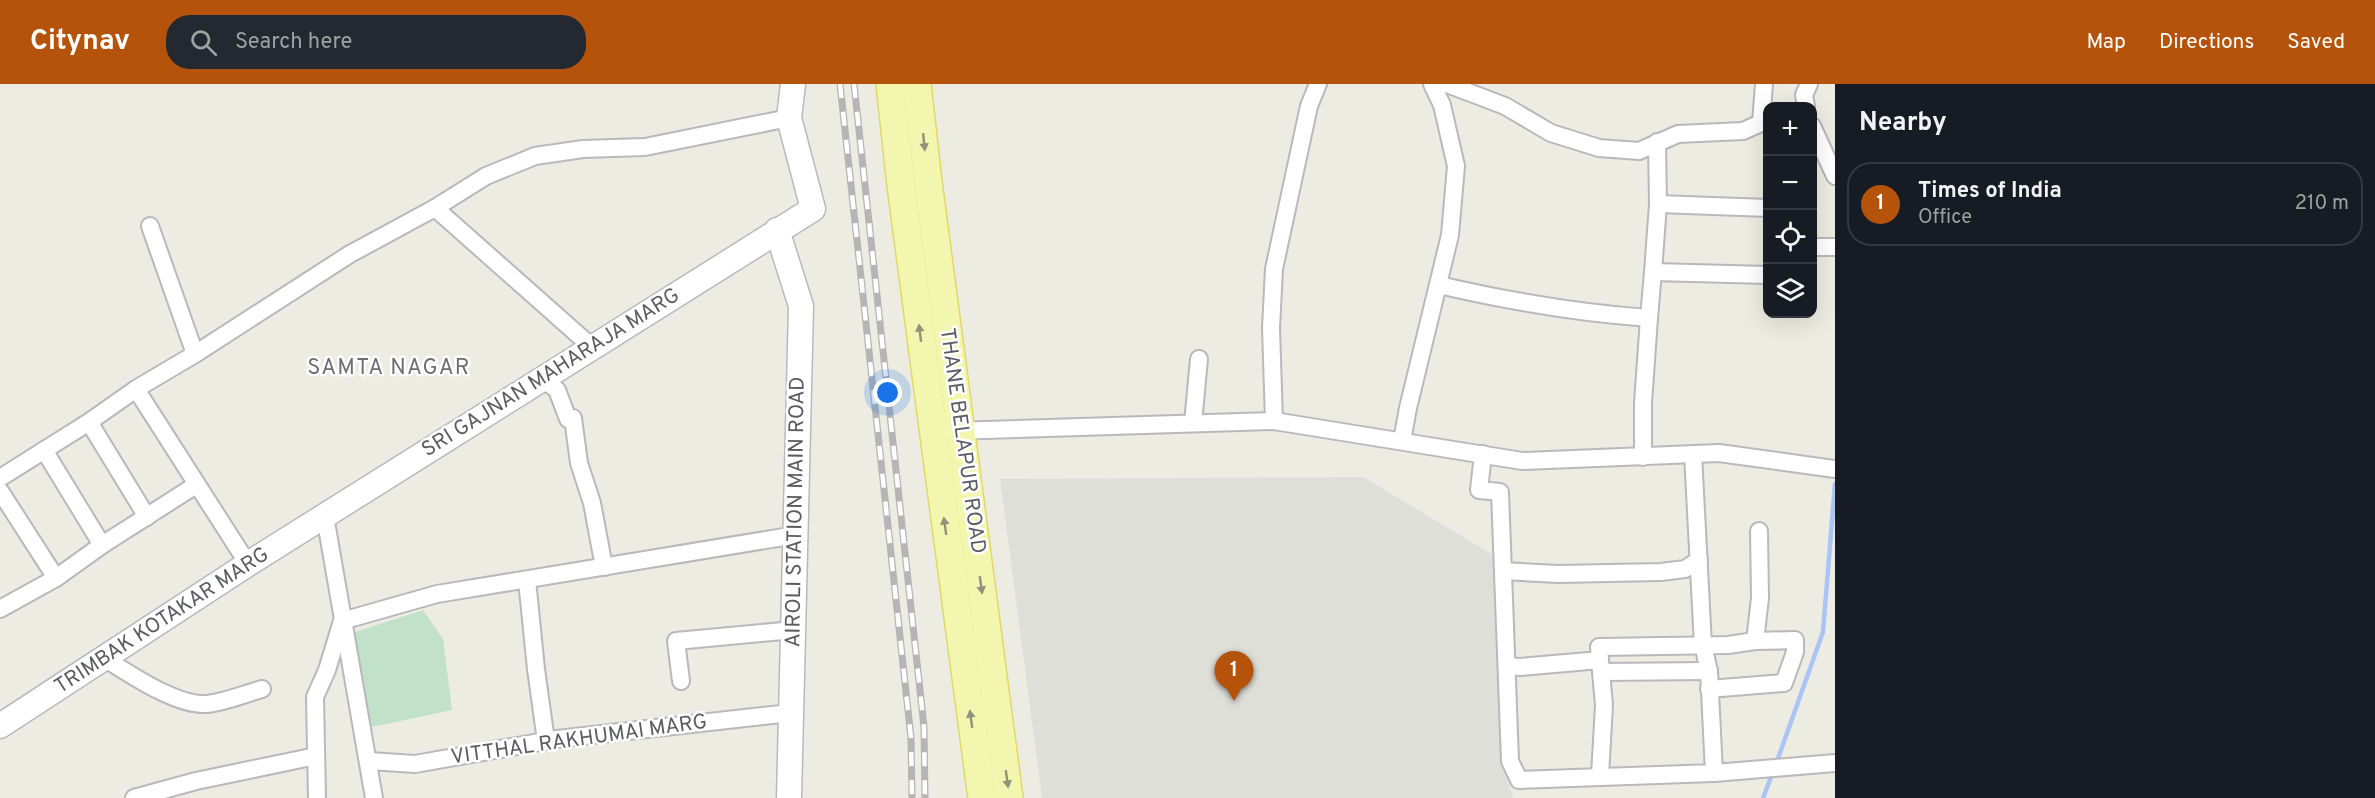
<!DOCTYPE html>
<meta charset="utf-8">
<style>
body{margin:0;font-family:Overpass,sans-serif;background:#242831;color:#f1f3f6}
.controls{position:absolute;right:18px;top:18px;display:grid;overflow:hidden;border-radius:12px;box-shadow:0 6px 24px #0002}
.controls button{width:54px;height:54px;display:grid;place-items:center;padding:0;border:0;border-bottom:2px solid #363941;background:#171b24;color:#f1f3f6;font:30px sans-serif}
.you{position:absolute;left:888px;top:309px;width:21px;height:21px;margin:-15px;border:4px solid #fff;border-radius:50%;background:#1a73e8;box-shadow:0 0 0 9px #1a73e833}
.badge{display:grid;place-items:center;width:39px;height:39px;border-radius:50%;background:#b45309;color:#fff;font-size:20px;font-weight:700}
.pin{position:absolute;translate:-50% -50px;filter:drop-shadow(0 2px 3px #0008)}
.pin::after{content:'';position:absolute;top:32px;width:21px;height:18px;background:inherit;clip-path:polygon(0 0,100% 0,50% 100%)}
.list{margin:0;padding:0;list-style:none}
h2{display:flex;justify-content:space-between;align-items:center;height:78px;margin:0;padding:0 24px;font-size:26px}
h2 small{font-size:20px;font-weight:400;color:#9ea1a6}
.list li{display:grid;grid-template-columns:39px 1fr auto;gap:18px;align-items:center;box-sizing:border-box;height:84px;margin:0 12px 12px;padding:0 12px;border:2px solid #363941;border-radius:24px}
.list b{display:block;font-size:22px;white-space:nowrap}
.list p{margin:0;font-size:20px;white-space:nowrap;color:#9ea1a6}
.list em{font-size:20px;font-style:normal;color:#9ea1a6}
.icon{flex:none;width:33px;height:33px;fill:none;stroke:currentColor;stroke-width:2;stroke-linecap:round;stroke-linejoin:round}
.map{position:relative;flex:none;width:1835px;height:714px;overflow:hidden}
header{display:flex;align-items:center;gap:36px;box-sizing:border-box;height:84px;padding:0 30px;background:#b45309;color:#fff}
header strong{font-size:28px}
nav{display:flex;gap:33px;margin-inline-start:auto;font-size:21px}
.search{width:420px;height:54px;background:#242831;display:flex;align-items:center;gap:15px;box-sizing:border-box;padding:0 21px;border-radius:24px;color:#9ea1a6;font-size:22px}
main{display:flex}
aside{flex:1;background:#171b24}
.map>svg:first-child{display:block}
</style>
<header>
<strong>Citynav</strong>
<div class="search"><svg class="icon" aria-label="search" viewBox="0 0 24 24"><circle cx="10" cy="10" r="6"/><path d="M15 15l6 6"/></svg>Search here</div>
<nav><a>Map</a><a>Directions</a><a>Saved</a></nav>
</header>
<main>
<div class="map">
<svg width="1835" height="714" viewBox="0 0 1835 714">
<rect width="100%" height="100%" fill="#ecece2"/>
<path fill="#dfdfda" d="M1363,393L1500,475L1502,678L1513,714H1042L1000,395Z"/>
<path fill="#c1e1c8" d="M423,526L443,555L452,626L372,643L352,549Z"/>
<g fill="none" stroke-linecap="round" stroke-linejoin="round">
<g stroke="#a9c4f5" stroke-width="4.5">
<path d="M1776,680L1823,548L1835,400"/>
<path d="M1763,714L1773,688"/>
</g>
<defs>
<g id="street">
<path d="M1447,0L1505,22L1551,49L1599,64L1639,67L1678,50L1743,47L1761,39L1764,0"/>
<path d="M1806,22L1804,11L1809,0"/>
<path d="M1812,42L1835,92"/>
<path d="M1658,120L1768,124"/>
<path d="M435,124L593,264"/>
<path d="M150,142L195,270"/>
<path d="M1812,163H1835"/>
<path d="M1653,188L1658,120L1657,58"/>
<path d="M1439,201C1508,217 1578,229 1649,234L1653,188L1768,191"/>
<path d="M543,295L557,306L568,335L573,334L579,379L592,419L604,483"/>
<path d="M136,305L248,480"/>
<path d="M1274,337L1271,244L1274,185L1309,22L1318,0"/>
<path d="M89,338L147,433"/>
<path d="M1193,339L1199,275"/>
<path d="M952,347L1274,337L1522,377L1719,369L1835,385"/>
<path d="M1402,357L1408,324L1450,151L1456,82L1442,21L1432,0"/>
<path d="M44,366L102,461"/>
<path d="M1483,370L1479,406L1500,408L1510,677L1519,696L1714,689L1709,587L1703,561L1693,370"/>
<path d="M1643,373V319L1649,234"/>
<path d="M0,394L89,338L136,305L195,270L350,170L435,124L486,92L535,72L583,65L645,63L789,34"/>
<path d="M0,407L56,494"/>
<path d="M325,432L374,714"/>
<path d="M1503,487L1558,490L1661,488L1685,485L1699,476"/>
<path d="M527,496L536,585L546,657"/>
<path d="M0,525L56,494L102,461L196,401"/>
<path d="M104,574C130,590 176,622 207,620C226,618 244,610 262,605"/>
<path d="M1600,576L1601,588L1709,587"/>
<path d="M1507,582L1520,583L1600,576L1599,563L1728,561L1755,557L1760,514L1759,447"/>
<path d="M681,597L676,557L793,546"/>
<path d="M1709,605L1784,599L1795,568V556L1755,557"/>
<path d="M369,677L415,680L557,655L790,629"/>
<path d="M1714,689L1835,679"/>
<path d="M1600,692L1604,621L1601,588"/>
<path d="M134,714L196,697L316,672"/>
<path d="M317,714L315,613L327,586L342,537L437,510L796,451"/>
</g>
<g id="secondary">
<path d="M777,146L801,222L789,714"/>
<path d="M0,642L248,480L813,125L789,34L793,0"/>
</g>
<g id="primary">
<path d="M890,0L901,101L982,714"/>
<path d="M917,0L928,98L1009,714"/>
</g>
</defs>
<use href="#street" stroke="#b8b8bd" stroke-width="20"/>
<use href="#secondary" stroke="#b8b9bf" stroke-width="27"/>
<use href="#primary" stroke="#e1d866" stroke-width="30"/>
<use href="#street" stroke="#fff" stroke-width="16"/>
<use href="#secondary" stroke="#fff" stroke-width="24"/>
<use href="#primary" stroke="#f2f6ae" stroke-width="27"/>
<defs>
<g id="rail">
<path d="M840,0L911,654L912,714"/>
<path d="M854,0L924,643L925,714"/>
</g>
</defs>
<use href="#rail" stroke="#b5b5b6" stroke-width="7"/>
<use href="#rail" stroke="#fff" stroke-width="4.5" stroke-dasharray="14" stroke-linecap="butt"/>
</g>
<defs><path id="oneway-solid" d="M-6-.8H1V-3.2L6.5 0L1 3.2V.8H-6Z" transform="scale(1.5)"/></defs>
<g fill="#90927c">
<use href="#oneway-solid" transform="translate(924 58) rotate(84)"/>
<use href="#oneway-solid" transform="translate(920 249) rotate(-97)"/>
<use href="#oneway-solid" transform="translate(945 442) rotate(-98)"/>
<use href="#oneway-solid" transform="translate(981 501) rotate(82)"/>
<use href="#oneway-solid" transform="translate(971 635) rotate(-98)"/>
<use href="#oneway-solid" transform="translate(1007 695) rotate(82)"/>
</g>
<g text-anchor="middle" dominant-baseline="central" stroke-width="5" stroke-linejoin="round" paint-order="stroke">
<g font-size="21" fill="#5b5c61" stroke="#fff">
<text transform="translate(551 289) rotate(-32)">SRI GAJNAN MAHARAJA MARG</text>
<text transform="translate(962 357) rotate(82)">THANE BELAPUR ROAD</text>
<text transform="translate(796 428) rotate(-89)">AIROLI STATION MAIN ROAD</text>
<text transform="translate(162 537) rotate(-33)">TRIMBAK KOTAKAR MARG</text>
<text transform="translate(579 656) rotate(-8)">VITTHAL RAKHUMAI MARG</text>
</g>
<g font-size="22" letter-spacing="1.5" fill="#6c6e73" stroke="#fff">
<text x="389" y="284">SAMTA NAGAR</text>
</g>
</g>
</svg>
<div class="controls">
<button>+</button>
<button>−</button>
<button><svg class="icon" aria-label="locate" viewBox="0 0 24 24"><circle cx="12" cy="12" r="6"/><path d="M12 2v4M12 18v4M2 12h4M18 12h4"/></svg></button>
<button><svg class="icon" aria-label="layers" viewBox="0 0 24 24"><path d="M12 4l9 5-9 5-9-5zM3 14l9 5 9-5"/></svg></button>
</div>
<div class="you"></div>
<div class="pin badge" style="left:1234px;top:617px">1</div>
</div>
<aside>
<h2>Nearby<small></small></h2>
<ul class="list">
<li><span class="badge">1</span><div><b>Times of India</b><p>Office</p></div><em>210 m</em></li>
</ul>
</aside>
</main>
